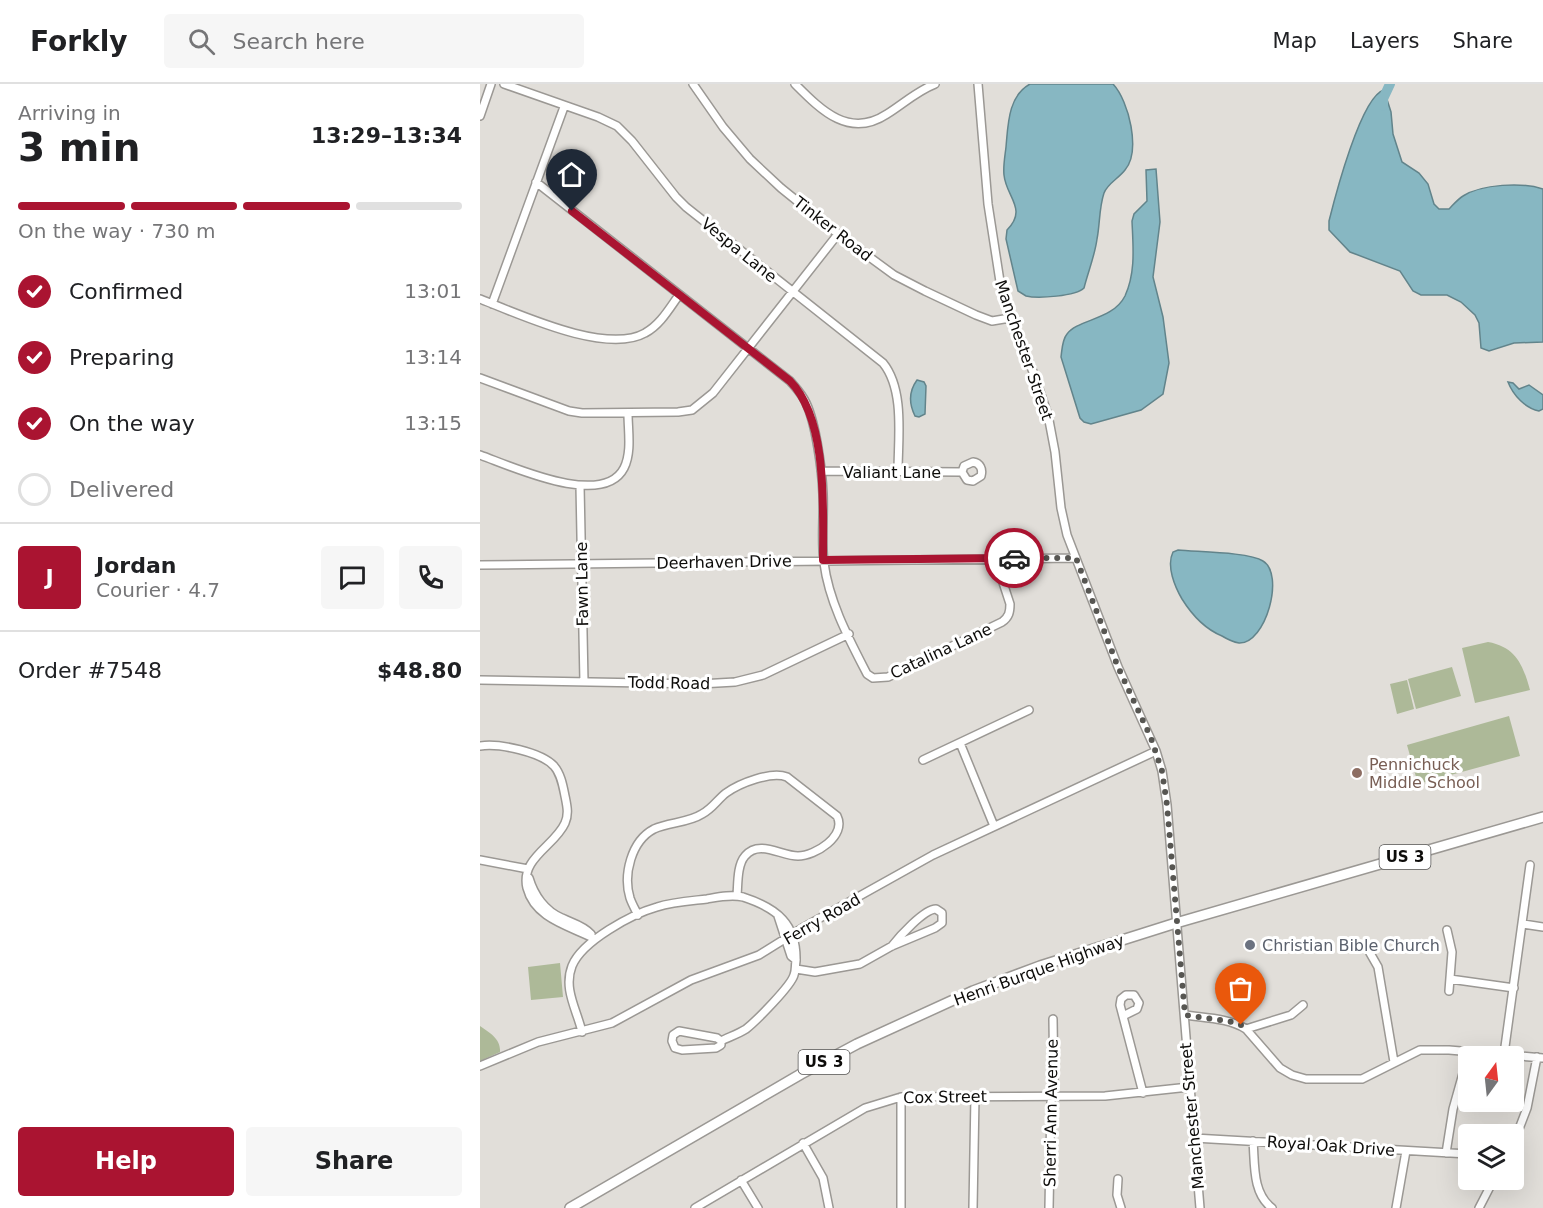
<!DOCTYPE html>
<html lang="en">
<head>
<meta charset="utf-8">
<style>
	body { margin:0; font-family:"DejaVu Sans",sans-serif; background:#f6f6f6; color:#202124; height:100vh; display:flex; flex-direction:column; font-size:22px; white-space:nowrap }
	* { box-sizing:border-box; margin:0 }
	p { font-size:20px; color:#757577 }
	.icon { flex:none; width:33px; height:33px; fill:none; stroke:currentColor; stroke-width:2; stroke-linecap:round; stroke-linejoin:round }
	.map { position:relative; flex:1; overflow:hidden }
	.details { display:flex; flex-direction:column; background:#fff; width:480px }
	.details>* { flex:none }
	.needle { width:39px; rotate:15deg }
	.fabs { position:absolute; left:978px; top:962px; display:grid; gap:12px }
	.fabs a { display:grid; place-items:center; width:66px; height:66px; border-radius:6px; background:#fff; box-shadow:0 6px 24px #0002; font-size:30px }
	.pin { position:absolute; display:grid; place-items:center; width:51px; height:51px; color:#fff; margin:-62px -26px; border-radius:50% 50% 50% 0; rotate:-45deg; box-shadow:0 0 6px #0007 }
	.pin .icon { rotate:45deg }
	.courier { position:absolute; display:grid; place-items:center; width:60px; height:60px; margin:-30px; border:4px solid #aa1431; border-radius:50%; background:#fff; color:#222; box-shadow:0 2px 8px #0007 }
	.summary em { font-style:normal; font-weight:800 }
	.summary div { display:flex; flex-direction:column-reverse }
	.summary { display:flex; align-items:center; justify-content:space-between; height:102px; padding:0 18px }
	h1 { font-size:39px; font-weight:800; line-height:45px }
	.bar { display:grid; grid-template-columns:repeat(4,1fr); gap:9px 6px; align-content:center; height:72px; padding:0 18px }
	.bar i { height:8px; border-radius:4px; background:#e0e0e0 }
	.bar .on { background:#aa1431 }
	.bar p { grid-column:span 4 }
	.line { display:flex; align-items:center; gap:15px; padding:0 18px; border-top:2px solid #e0e0e0 }
	.line div { flex:1 }
	.round { display:grid; place-items:center; flex:none; width:63px; height:63px; border-radius:6px; background:#f6f6f6 }
	ol { padding:0 18px; list-style:none }
	li { display:flex; align-items:center; gap:18px; height:66px }
	li p { margin-inline-start:auto }
	li .icon { padding:6px; border-radius:50%; background:#aa1431; color:#fff; stroke-width:4 }
	li:last-child { color:#757577 }
	li i { width:33px; height:33px; border:3px solid #e0e0e0; border-radius:50% }
	.button { display:flex; gap:12px; margin-top:auto; padding:12px 18px }
	.button a { flex:1; height:69px; border-radius:6px; background:#aa1431; color:#fff; font-size:24px; font-weight:800; line-height:69px; text-align:center }
	.button a+a { background:#f6f6f6; color:#202124 }
	header { display:flex; align-items:center; gap:36px; box-sizing:border-box; height:84px; padding:0 30px; background:#fff; border-bottom:2px solid #e0e0e0 }
	header strong { font-size:28px }
	nav { display:flex; gap:33px; margin-inline-start:auto; font-size:21px }
	.search { width:420px; height:54px; background:#f6f6f6; display:flex; align-items:center; gap:15px; box-sizing:border-box; padding:0 21px; border-radius:6px; color:#757577; font-size:22px }
	main { display:flex; flex:1; min-height:0 }
	.map>svg:first-child { display:block }
</style>
</head>
<body>
<header>
<strong>Forkly</strong>
<div class="search"><svg class="icon" aria-label="search" viewBox="0 0 24 24"><circle cx="10" cy="10" r="6"/><path d="M15 15l6 6"/></svg>Search here</div>
<nav><a>Map</a><a>Layers</a><a>Share</a></nav>
</header>
<main>
<section class="details">
<div class="summary"><div><h1>3 min</h1><p>Arriving in</p></div><em>13:29–13:34</em></div>
<div class="bar"><i class="on"></i><i class="on"></i><i class="on"></i><i></i><p>On the way · 730 m</p></div>
<ol>
<li><svg class="icon" aria-label="check" viewBox="0 0 24 24"><path d="M5 12l5 5 9-10"/></svg>Confirmed<p>13:01</p></li>
<li><svg class="icon" aria-label="check" viewBox="0 0 24 24"><path d="M5 12l5 5 9-10"/></svg>Preparing<p>13:14</p></li>
<li><svg class="icon" aria-label="check" viewBox="0 0 24 24"><path d="M5 12l5 5 9-10"/></svg>On the way<p>13:15</p></li>
<li><i></i>Delivered</li>
</ol>
<div class="line" style="height:108px"><b class="round" style="background:#aa1431;color:#fff">J</b><div><b>Jordan</b><p>Courier · 4.7</p></div><a class="round"><svg class="icon" aria-label="chat" viewBox="0 0 24 24"><path d="M4 5h16v11H9l-5 4z"/></svg></a><a class="round"><svg class="icon" aria-label="phone" viewBox="0 0 24 24"><path d="M5 4h4l2 5-3 2q2 4 5 5l2-3 5 2v4C11 20 4 13 5 4z"/></svg></a></div>
<div class="line" style="height:78px"><div>Order #7548</div><b>$48.80</b></div>
<div class="button"><a>Help</a><a>Share</a></div>
</section>
<div class="map">
<svg width="1063" height="1124" viewBox="0 0 1063 1124">
	<rect width="100%" height="100%" fill="#e1ded9"/>
	<!-- green -->
	<path fill="#adb998" d="M1008 558C1036 563 1043 581 1050 606L995 619 982 564Z
		M972 583 981 612 936 625 928 595Z
		M927 596 934 625 917 630 910 600Z
		M1029 632 1040 672 938 700 927 661Z
		M80 879 83 913 51 916 48 883Z
		M0 942C10 949 21 955 20 968L0 977Z"/>
	<!-- water -->
	<path fill="#87b7c2" stroke="#62848b" stroke-width="1.5" d="M550 0H633C649 17 661 67 645 86 639 94 627 100 624 109 619 124 620 140 617 155 615 171 608 188 604 204 596 212 558 215 546 212 546 212 538 207 538 207L526 155 527 146C548 125 526 113 524 91 523 82 525 72 526 63 528 41 528 12 550 0Z
		M904 6 911 28 913 50 922 78 939 89 948 100 954 120 959 125H969C973 121 978 115 983 112 1002 100 1042 98 1063 105V258L1034 259 1009 267 1001 264 999 239 995 231 981 218 967 211H941L933 207 920 187 870 168 849 146V137C855 113 881 12 904 6Z
		M676 85 680 138 673 193 683 233 689 279 683 310 661 326 611 340 604 338 600 334 581 273C582 266 582 256 587 250 598 235 633 236 645 212 656 188 653 162 652 137L654 130 667 117 666 86Z
		M437 296 444 298 446 302 445 330 439 333 435 332C429 320 429 307 437 296Z
		M1028 298 1033 299 1039 305 1049 301 1063 311V325L1059 327C1045 324 1033 311 1028 298Z
		M698 466C717 468 769 468 783 477 805 490 786 560 759 559 753 558 747 555 742 552 725 545 712 531 702 515 695 503 686 482 693 468Z"/>
	<g fill="none" stroke-linecap="round" stroke-linejoin="round">
		<!-- river -->
		<path stroke="#87b7c2" stroke-width="10" d="M903 22V15L910 0"/>
		<!-- minor casing -->
		<g stroke="#9b9894" stroke-width="10">
			<path id="minor" d="M24 0 118 33 137 42 152 57 196 113 206 123 403 279C425 306 418 355 418 388
				M213 0 243 43 270 75 301 104 358 150 414 191 445 207 496 231 512 237 530 234
				M315 0C341 26 369 55 407 30 423 20 437 7 455 0
				M498 0 508 120 521 204 533 242 554 290 568 331 575 368 581 424 587 451 638 583 676 667 682 687 687 721 720 1124
				M0 32 11 0
				M56 98 310 297C316 304 322 310 326 319 336 340 342 386 343 410 344 432 341 456 344 479 349 518 369 555 387 590L393 594 408 593 522 538C529 533 530 528 530 520L515 474
				M0 215C39 230 126 271 165 249 180 241 189 225 199 211
				M12 220 84 23
				M0 294 89 327 102 329 198 328 212 326 233 309 358 150
				M0 371C31 382 123 425 144 384 152 368 148 347 148 329
				M341 387 482 388 484 382 493 378C500 379 503 385 501 392L493 397 487 396 482 388
				M100 402 104 598
				M0 481 596 474
				M0 596 220 600 255 598 283 591 369 550
				M480 659 514 742
				M0 662C19 659 61 668 74 682 81 690 83 702 85 712 87 722 89 730 85 739 75 762 40 774 47 804 55 835 90 842 115 855
				M443 676 549 626
				M0 776 48 785
				M49 794C54 811 65 827 82 834 92 839 103 841 111 850
				M158 831C155 825 152 820 150 814 143 791 151 757 174 745 189 738 208 739 222 730 232 725 238 715 246 709 260 699 291 687 307 693L357 732C367 752 335 772 318 772 301 772 279 755 265 772 257 781 258 800 257 812
				M298 832 311 872 316 876
				M1043 840 1063 843
				M967 846 972 868 969 907
				M890 869 898 883 914 978
				M316 885 335 888 380 880 412 862 455 844 462 839V829L456 825C444 825 419 853 412 862
				M970 895 1034 904
				M705 931C725 934 749 934 766 945L800 984 812 991 826 995H882L940 966H969L1063 974
				M643 932 657 925 659 919 654 911H646L641 915 640 921 663 1009
				M766 945 811 931 823 921
				M102 948C97 926 83 905 92 882 102 857 152 830 177 823 193 818 210 817 227 815 238 813 251 810 263 813 297 824 317 840 316 877 315 882 316 886 314 891 311 902 276 937 266 945 258 950 249 953 241 957L237 954 199 947 193 951 192 957 195 964 202 966 236 964 241 961V957
				M1024 970 1050 781
				M0 982 58 958 132 939 211 896 279 871 324 843 453 771 676 667
				M421 1013V1124
				M714 1054 988 1070
				M773 1057C775 1080 772 1109 792 1124
				M1034 1058 1047 1024 1057 973
				M323 1059 343 1094 349 1124
				M966 1069 973 1025 989 968
				M638 1095 637 1111 641 1124
				M261 1096 278 1124
				M215 1124 385 1024 421 1013 625 1012 709 1003
				M493 1124 495 1012
				M569 1124 571 1018 574 1005 573 935
				M916 1124 926 1067
				M999 1124 1014 1095"/>
		</g>
		<!-- major casing -->
		<g stroke="#9b9894" stroke-width="12">
			<path id="major" d="M90 1124 321 990 377 960 493 907 560 882 696 839 1063 733"/>
		</g>
		<!-- minor -->
		<use href="#minor" stroke="#fff" stroke-width="7"/>
		<!-- major -->
		<use href="#major" stroke="#fff" stroke-width="9"/>
	</g>
	<g fill="none" stroke-linecap="round" stroke-linejoin="round">
		<!-- done -->
		<path stroke="#575652" stroke-width="6" stroke-dasharray="0 10.8" d="M534 474H596L638 583 671 654 682 687 687 721 705 931 748 937 761 941"/>
		<!-- route -->
		<path stroke="#aa1431" stroke-width="8" d="M92 127 310 297C348 336 343 424 343 476L534 474"/>
	</g>
	<!-- markers -->
	<circle fill="#8d6e63" stroke="#fff" stroke-width="2" cx="877" cy="689" r="6"/>
	<circle fill="#6b7280" stroke="#fff" stroke-width="2" cx="770" cy="861" r="6"/>
	<g text-anchor="middle" dominant-baseline="central" stroke-width="6" stroke-linejoin="round" paint-order="stroke">
		<!-- shield labels -->
		<g fill="#fff" stroke="#565554" stroke-width="1.5">
			<rect x="899.5" y="761" width="51" height="24" rx="4.5"/>
			<rect x="318.5" y="966" width="51" height="24" rx="4.5"/>
		</g>
		<g font-size="15" font-weight="bold" fill="#0d0c0a">
			<text x="925" y="773">US 3</text>
			<text x="344" y="978">US 3</text>
		</g>
		<!-- street labels -->
		<g font-size="16" fill="#0d0c0a" stroke="#fff">
			<text transform="translate(353 145) rotate(38)">Tinker Road</text>
			<text transform="translate(259 166) rotate(39)">Vespa Lane</text>
			<text transform="translate(544 266) rotate(71)">Manchester Street</text>
			<text x="412" y="388">Valiant Lane</text>
			<text transform="translate(244 478) rotate(-1)">Deerhaven Drive</text>
			<text transform="translate(102 500) rotate(-91)">Fawn Lane</text>
			<text transform="translate(461 567) rotate(-25)">Catalina Lane</text>
			<text transform="translate(189 599) rotate(1)">Todd Road</text>
			<text transform="translate(342 835) rotate(-30)">Ferry Road</text>
			<text transform="translate(559 886) rotate(-20)">Henri Burque Highway</text>
			<text transform="translate(465 1013) rotate(-1)">Cox Street</text>
			<text transform="translate(571 1029) rotate(-89)">Sherri Ann Avenue</text>
			<text transform="translate(712 1032) rotate(-95)">Manchester Street</text>
			<text transform="translate(851 1062) rotate(4)">Royal Oak Drive</text>
		</g>
		<!-- education labels -->
		<g font-size="16" fill="#785e54" stroke="#fff" text-anchor="start">
			<text x="889" y="680">Pennichuck<tspan x="889" dy="18">Middle School</tspan></text>
		</g>
		<!-- worship labels -->
		<g font-size="16" fill="#5b616d" stroke="#fff" text-anchor="start">
			<text x="782" y="861">Christian Bible Church</text>
		</g>
	</g>
</svg>
<div class="fabs">
<a><svg class="needle" viewBox="-14 -14 28 28"><path d="M0-13l5 13h-10z" fill="#e53935"/><path d="M0 13l5-13h-10z" fill="#757577"/></svg></a>
<a><svg class="icon" aria-label="layers" viewBox="0 0 24 24"><path d="M12 4l9 5-9 5-9-5zM3 14l9 5 9-5"/></svg></a>
</div>
<div class="pin" style="left:761px;top:941px;background:#ea580c"><svg class="icon" aria-label="bag" viewBox="0 0 24 24"><path d="M5 8h14l-1 12H6zM9 8a3 3 0 0 1 6 0"/></svg></div>
<div class="pin" style="left:92px;top:127px;background:#1f2937"><svg class="icon" aria-label="home" viewBox="0 0 24 24"><path d="M3 11l9-7 9 7M6 9v11h12V9"/></svg></div>
<div class="courier" style="left:534px;top:474px"><svg class="icon" aria-label="car" viewBox="0 0 24 24"><path d="M5 17H2v-5l4-1 3-4h7l3 4 3 1v5h-3M9 17h6M6 11h13"/><circle cx="7" cy="17" r="2"/><circle cx="17" cy="17" r="2"/></svg></div>
</div>
</main>
</body>
</html>
